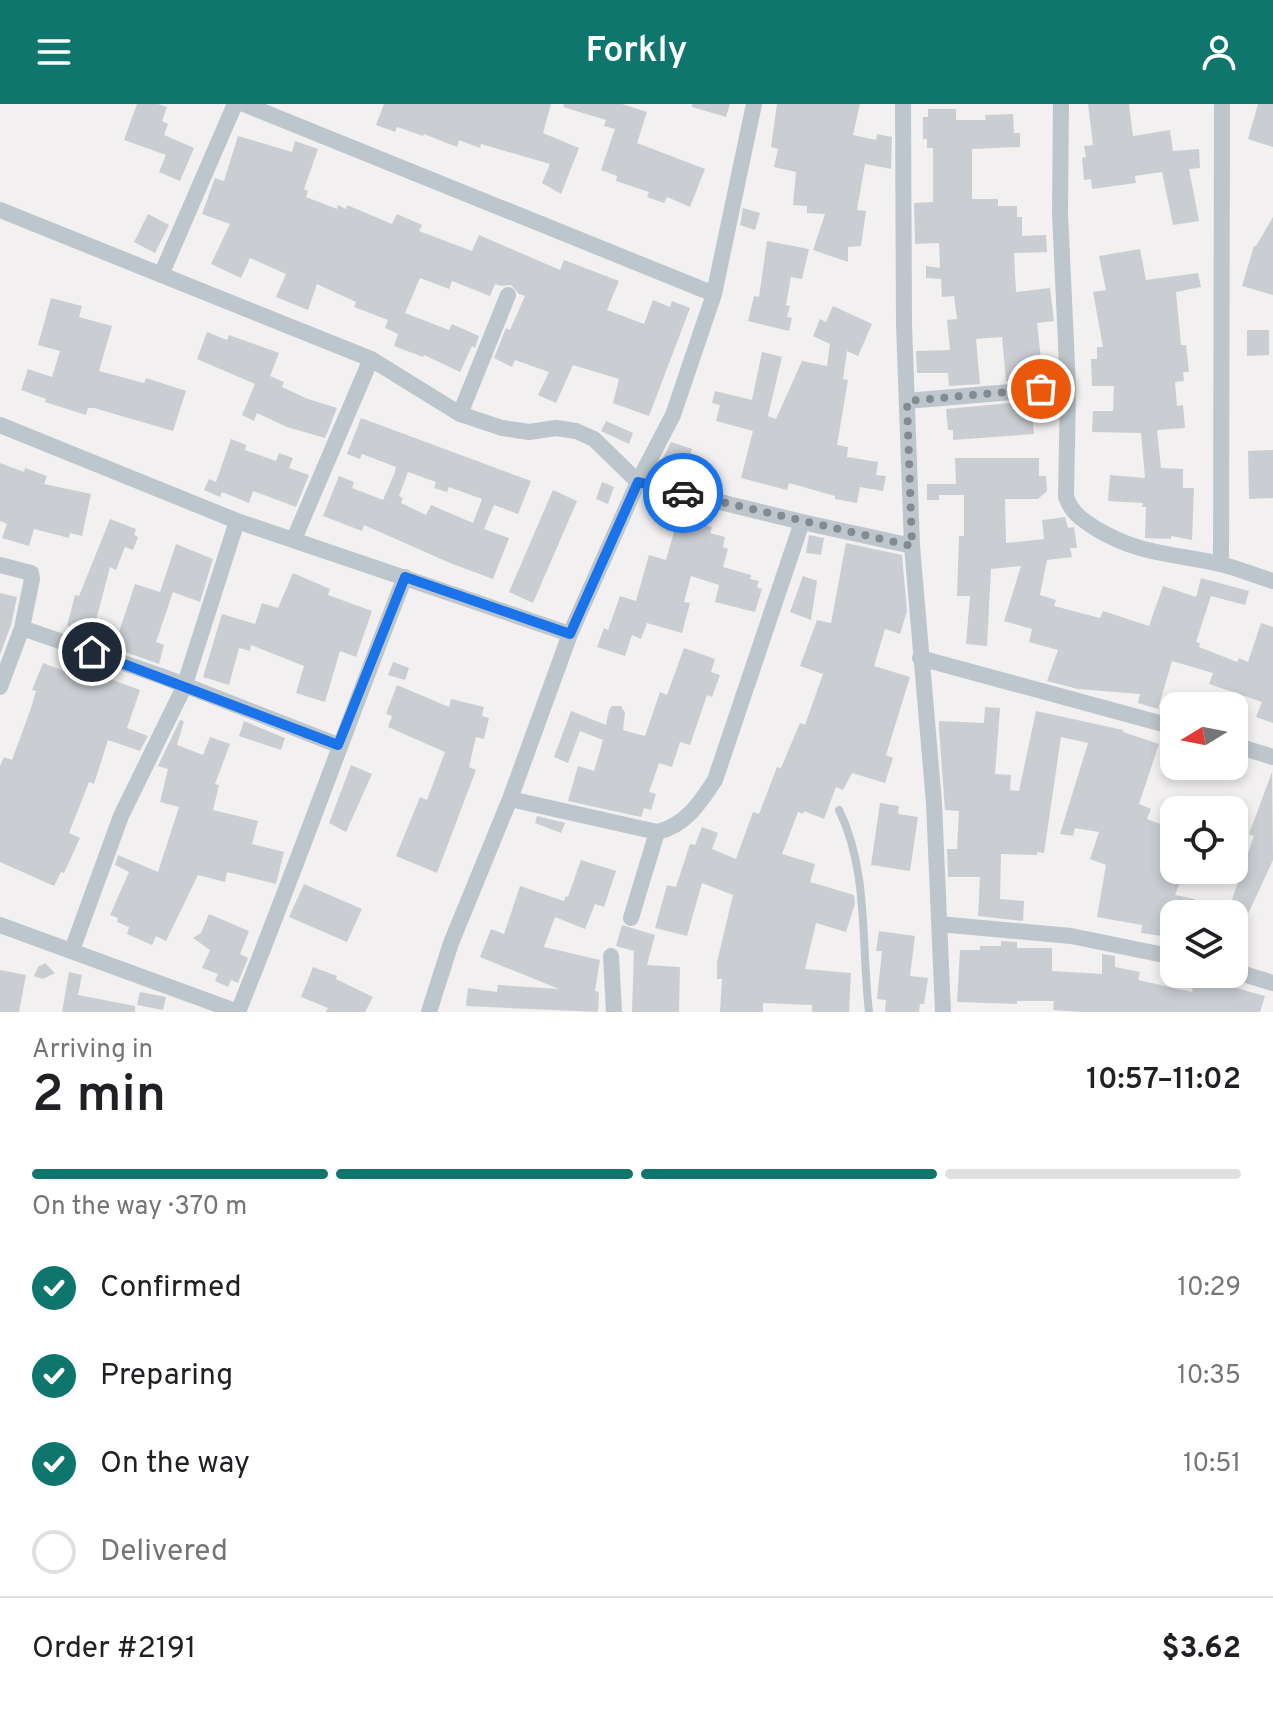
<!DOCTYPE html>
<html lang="en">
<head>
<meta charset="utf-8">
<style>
	body { margin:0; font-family:Overpass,sans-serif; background:#f2f2f2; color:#202124; height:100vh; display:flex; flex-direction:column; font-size:30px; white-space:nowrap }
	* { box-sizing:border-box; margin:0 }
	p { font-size:26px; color:#757577 }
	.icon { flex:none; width:44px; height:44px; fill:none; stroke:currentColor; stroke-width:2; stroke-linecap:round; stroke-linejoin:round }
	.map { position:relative; height:908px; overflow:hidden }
	.details { display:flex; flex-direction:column; background:#fff; flex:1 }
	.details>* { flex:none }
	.needle { width:52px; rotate:260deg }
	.controls { position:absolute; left:1160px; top:588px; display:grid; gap:16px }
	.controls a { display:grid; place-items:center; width:88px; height:88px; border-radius:16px; background:#fff; box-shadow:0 4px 12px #0003; font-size:40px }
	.pin { position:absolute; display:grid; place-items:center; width:68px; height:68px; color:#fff; margin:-34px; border:4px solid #fff; border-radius:50%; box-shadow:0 2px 8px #0007 }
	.courier { position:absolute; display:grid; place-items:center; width:80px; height:80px; margin:-40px; border:6px solid #1a73e8; border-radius:50%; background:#fff; color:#222; box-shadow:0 2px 10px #0007 }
	.overview em { font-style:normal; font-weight:600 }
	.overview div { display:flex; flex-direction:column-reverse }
	.overview { display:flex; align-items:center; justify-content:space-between; height:136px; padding:0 32px }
	h1 { font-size:52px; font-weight:600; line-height:60px }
	.bar { display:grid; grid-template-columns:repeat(4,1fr); gap:12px 8px; align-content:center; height:96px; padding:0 32px }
	.bar i { height:10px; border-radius:6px; background:#e0e0e0 }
	.bar .current { background:#0f766e }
	.bar p { grid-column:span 4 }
	.line { display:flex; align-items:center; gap:20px; padding:0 32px; border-top:2px solid #e0e0e0 }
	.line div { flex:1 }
	ol { padding:0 32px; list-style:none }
	li { display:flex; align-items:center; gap:24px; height:88px }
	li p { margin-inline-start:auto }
	li .icon { padding:8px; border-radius:50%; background:#0f766e; color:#fff; stroke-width:4 }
	li:last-child { color:#757577 }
	li i { width:44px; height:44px; border:4px solid #e0e0e0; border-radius:50% }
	header { display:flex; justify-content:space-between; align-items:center; height:104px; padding:0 32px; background:#0f766e; color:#fff; font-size:36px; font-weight:600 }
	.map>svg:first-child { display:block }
</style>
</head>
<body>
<header><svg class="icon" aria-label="menu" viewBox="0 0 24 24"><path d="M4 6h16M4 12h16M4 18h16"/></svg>Forkly<svg class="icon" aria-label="person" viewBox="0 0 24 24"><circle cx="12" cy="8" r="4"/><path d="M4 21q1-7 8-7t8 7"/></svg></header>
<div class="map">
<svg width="1273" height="908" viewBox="0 0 1273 908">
	<rect width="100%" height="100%" fill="#f2f0f0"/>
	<!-- building -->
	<path fill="#caced2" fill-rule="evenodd" d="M137 0H158L167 3 162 17 168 20 164 31 194 44 180 77 159 68 166 51 124 36Z
		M384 0H551L543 29 579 44 561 90 542 79 550 60 481 40 480 44 459 36 457 43 424 30 423 32 397 23 395 28 376 21Z
		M564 0H622L647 8 637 39 705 65 690 103 667 93 664 99 647 93 649 88 616 77 617 72 601 66 615 25 604 22 606 16 563 3Z
		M692 0H730L726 13 692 3Z
		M777 0H860L853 31 876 36 877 30 892 33 891 65 865 60 857 106 866 107 861 142 848 143V158L813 146 825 110 807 109V102L793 101 796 68 774 63 778 45 771 43Z
		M1088 0H1129L1133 32 1170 26 1173 47 1199 45 1200 64 1189 65 1199 117 1173 121 1162 68 1135 72 1136 79 1092 85 1091 75 1084 76 1082 54 1086 53 1084 42 1093 41Z
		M1258 0H1273V43L1248 35Z
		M928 5H956V16H986L985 11 1013 10 1014 29H1020V43L972 45V95H998V102H1017V113H1022V132L1046 131 1047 148 1014 149 1016 188 1050 184 1054 217 1037 219 1042 264 1052 262 1054 273 1006 277 1002 233 976 235 980 280 949 282 948 269H917L916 247 950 246 947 216 957 215 954 192 942 193 941 175 926 174V162L940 164 939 139 915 140 914 99 933 98V44H927V35H923V13H928Z
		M238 32 292 48 295 37 318 45 304 85 308 87 306 93 337 105 338 101 346 105 347 101 392 120 397 110 422 121 419 127 472 147 479 131 560 166 564 156 619 177 607 206 644 220 653 196 670 203 672 197 690 204 649 312 613 299 619 275 573 261 556 299 538 291 549 268 515 256 512 263 494 254 506 224 510 226 525 192 519 190 511 181 501 182 495 180 490 192 452 177 449 185 420 174 405 209 449 226 452 220 479 232 475 244 472 242 460 268 424 251 423 253 394 242 398 230 385 224 388 216 354 203 356 198 317 180 308 206 276 193 286 170 250 154 241 174 211 160 230 120 202 110 215 74 224 77Z
		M743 104 760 109 755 126 740 121Z
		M148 110 169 121 155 149 134 138Z
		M1273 113V191L1242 182 1254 142H1256Z
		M767 137 809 145 802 175 791 173 786 201 790 202 787 213 792 214 789 227 748 217 754 192 759 193Z
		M1140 145 1146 176 1198 169 1201 183 1176 188 1181 241H1186L1189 268H1183L1184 277 1175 278 1177 302 1183 301 1185 324 1157 326 1161 364 1183 365V384H1194L1192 436 1171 432V435L1145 434 1146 403H1142L1143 399 1108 397 1110 371 1145 374 1141 329 1092 328 1093 307H1113L1114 282H1092L1091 255H1097V243H1103L1093 188 1106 186 1099 152Z
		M51 194 82 202 79 213 112 222 99 267 144 279 146 274 186 287 173 327 94 304H88L86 311 45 298 46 295 21 286 28 265 52 273 60 247 38 241Z
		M833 202 872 220 858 252 847 247 843 275 848 276 837 341 848 343 847 353 878 358 876 371 886 372 883 387 860 383 857 399 835 395V392L789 379 787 386 741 374 753 327 716 317 720 301 712 299 715 287 752 296 762 248 782 253 768 312 776 315 802 257 827 262 830 240 813 232 820 215 826 218Z
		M1247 226H1269V251L1247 252Z
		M207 228 227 236 229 231 279 249 270 272 284 278 282 283 308 295 337 304 325 334 287 323 257 309 254 317 242 311 255 280 197 255Z
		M1031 297 1034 330 953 336V326H948L946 305Z
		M361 314 531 377 518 410 494 401 484 425 509 434 493 475 450 459 364 421 362 427 323 412 339 372 354 378 352 384 383 396 395 368 396 363 362 350 360 355 347 350ZM408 368 436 378 434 384 447 388 449 383 482 395 473 419 431 401 426 411 401 399 403 394 399 392Z
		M606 317 633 329 629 340 601 327Z
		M231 335 246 341 245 346 276 357 279 349 293 354 289 364 309 371 296 403 253 387 249 399 222 388 220 393 204 386 209 375 216 378Z
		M671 338 692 345 681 377 654 371Z
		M1273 346V394L1249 395 1248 347Z
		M955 354H1039V372H1046L1047 387 1038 395H1005L1006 439 1044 435 1042 416 1065 413 1068 424 1074 423 1077 444H1070L1072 453 1047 456 1040 491 1056 496 1054 502 1100 514 1103 507 1149 522 1163 482 1196 493 1201 474 1249 487 1245 501 1211 492 1196 538 1200 539 1199 543 1237 558 1239 554 1248 558 1261 519 1273 523V619L1256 613 1262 598 1209 580 1213 569 1172 557 1158 605 1138 599 1140 590 1078 585 1047 577 1058 546 1029 538 1032 525 1004 517 1021 462 991 465 987 542 966 540 970 492H957L959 432H964V391H939V396H927V380H956Z
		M0 359 24 368 25 364 47 372 44 380 91 390 82 432 70 429 69 434 34 425 29 442 2 434 7 420 0 417Z
		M602 378 614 383 608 400 596 395Z
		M553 386 577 397 533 499 509 488Z
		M678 414 712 423 710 429 725 433 723 443 728 445 723 463 751 471 750 475 759 477 757 483 762 485 755 508 715 498 719 481 691 472 684 498 690 499 682 529 647 519 641 535 632 531 625 552 597 543 604 524 608 526 620 492 636 497 649 451 666 456Z
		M110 415 136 425 134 431 138 433 133 446 125 443 116 466 110 463 93 528 67 522 75 491 79 492Z
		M809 431 824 434 821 451 806 449Z
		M846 439 902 451 907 507 900 530 885 525 874 562 910 573 886 651 893 654 885 679 852 669 843 686 836 683 824 715 804 707 803 710 798 708 782 750 815 760 810 778 854 791 855 800 846 828 816 819 805 865 851 869 849 908H812V901L763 899V908H720L722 875H717V858L733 791 702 779 687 832 655 824 667 781 676 783 690 740 695 741 702 723 718 729 712 745 736 755 753 708 759 710 777 663 781 664 800 619 805 621 823 570 800 562 817 516 831 519Z
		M176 440 213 455 200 498 173 488 156 538 164 541 159 560 111 543 116 527 119 528 135 480 160 488Z
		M293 469 330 485 328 491 372 507 356 553 340 547 325 598 296 589 304 562 251 541 250 547 239 544 229 581 203 573 222 510 255 520 262 499 278 504Z
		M803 472 817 477 811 516 790 508Z
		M0 489 17 493 11 521 0 551Z
		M684 544 715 555 711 568 720 571 712 593 707 591 690 641 680 638 672 663 659 659 649 688 656 690 651 706 644 704 641 713 568 697 578 662 594 667 603 636 580 627 568 659 554 653 571 607 606 621 609 606 612 602H621L625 609 623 626 645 632 660 588 667 591Z
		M393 558 409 564 405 576 388 571Z
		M43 559 99 580 102 572 140 586 127 624 148 632 140 647 108 636 94 680 89 678 69 729 80 734 64 769 61 768 54 782 0 758V662L4 653 12 656 31 604 36 587 32 586Z
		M397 581 449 603 451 595 484 603 482 612 489 614 484 635 476 633 469 663 476 666 437 769 396 752 420 693 427 696 445 648 388 623 392 612 386 610Z
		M985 603 1000 604 995 670 1011 671 1010 686 1019 687 1036 607 1123 626V628L1159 640 1139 700 1151 705 1147 715 1174 725V766H1185L1175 791 1195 795 1192 810H1174V842L1160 839 1162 832 1141 829 1142 821 1097 813 1106 761 1090 755 1099 728 1075 724 1073 732 1060 730 1088 639 1061 633 1044 749 1037 748V751L1001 750 1000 795 1024 797 1023 817 978 812 980 773H948L947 745H957L959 707 945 706 939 625V617L984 619Z
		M180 616 184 617 177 641 203 651 210 633 230 640 215 680 219 681 213 706 258 717 252 740 284 748 276 780 227 768 225 778 198 771 166 837 156 832 152 841 127 830 129 823 117 818 118 814 110 811 129 768 115 761 118 751 158 768 179 703 160 698 168 665 158 662Z
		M244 617 285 634 281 646 239 632Z
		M351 661 372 670 346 728 329 719Z
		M1272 668 1273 756 1248 810H1227L1254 732 1249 730Z
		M880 699 899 702 898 710 918 713 910 767 871 761Z
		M537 712 565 719 561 729 535 719Z
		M581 756 616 767 604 803 595 800 585 825 555 813 544 843 600 856 595 887 599 888 598 908 466 902 468 884 497 888 498 881 559 885 480 853 491 825 504 830 520 782 564 797 566 792 568 793Z
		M304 780 362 805 347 838 289 813Z
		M209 810 249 827 240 850 248 854 238 879 231 876 228 883 215 877 218 870 202 864 210 846 193 834 201 829Z
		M622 821 655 831 647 861 680 863 679 908H632L634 847 616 842Z
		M879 827 915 832 910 872 928 874 924 900H920L919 908H885L886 896 877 895 882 847H876Z
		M1001 837 1017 838V844H1052V867L1102 870V850L1115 852V863L1140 868 1138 876 1192 888 1196 870H1200L1227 876 1226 881 1265 892 1260 908H1081L1053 906 1054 897H1017V900L957 898 960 846H980V842H1001Z
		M45 859 55 869 43 875 34 872 38 863Z
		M313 863 337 872 336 875 373 893 365 908H326L328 904 301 893Z
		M0 866 26 871 19 908H0Z
		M69 868 82 871 78 891 135 902V908H62Z
		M140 888 166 893 163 906 137 901Z"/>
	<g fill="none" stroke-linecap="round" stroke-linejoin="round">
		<!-- service -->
		<path stroke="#bdc6cc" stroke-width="8" d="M839 706C869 767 861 841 869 908"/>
		<!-- minor -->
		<path stroke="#bdc6cc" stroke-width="16" d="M244 0 714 190
			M903 0 904 220 912 442 934 699 943 908
			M1061 0 1060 109 1068 283 1066 393C1072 409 1081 415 1095 424 1139 451 1172 449 1220 460 1238 464 1255 472 1273 477
			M0 106 371 255 460 310 502 324 529 328 556 324 576 327 594 335 638 378 802 418 912 442
			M161 171 235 0
			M907 297 1068 283
			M460 310 508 191
			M0 321 237 417 570 530
			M294 435 371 255
			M1221 460 1222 0
			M0 461 31 469 32 475 22 524 0 583
			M22 524 161 572 338 641
			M920 554 1174 623
			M1234 641 1273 653
			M510 695 657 728C685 722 700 699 715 676L802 418
			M631 814 657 728
			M939 820 1071 832 1174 853
			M0 821 238 908
			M72 846 121 712 184 583 237 417
			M611 852 614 908
			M1234 867 1273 879
			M238 908C296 764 348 618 405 473
			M429 908 451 839 510 695 570 530 638 378 673 311 714 190 754 0"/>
	</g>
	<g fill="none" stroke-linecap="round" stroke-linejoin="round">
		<!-- done -->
		<path stroke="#848b90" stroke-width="8" stroke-dasharray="0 14.4" d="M683 389 912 442 907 297 1041 285"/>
		<!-- route -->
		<path stroke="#1a73e8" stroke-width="10" d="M92 548 338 641 405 473 570 530 638 378 683 389"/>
	</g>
</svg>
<div class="controls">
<a><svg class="needle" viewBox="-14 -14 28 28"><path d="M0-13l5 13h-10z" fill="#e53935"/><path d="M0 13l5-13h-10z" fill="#757577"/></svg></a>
<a><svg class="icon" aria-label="locate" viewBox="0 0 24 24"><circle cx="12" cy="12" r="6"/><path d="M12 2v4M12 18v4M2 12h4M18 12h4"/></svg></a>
<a><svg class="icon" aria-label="layers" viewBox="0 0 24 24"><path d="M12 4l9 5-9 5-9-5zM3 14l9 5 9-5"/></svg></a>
</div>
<div class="pin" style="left:1041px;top:285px;background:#ea580c"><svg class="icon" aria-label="bag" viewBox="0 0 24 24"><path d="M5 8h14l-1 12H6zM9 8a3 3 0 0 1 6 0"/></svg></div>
<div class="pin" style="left:92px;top:548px;background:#1f2937"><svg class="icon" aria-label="home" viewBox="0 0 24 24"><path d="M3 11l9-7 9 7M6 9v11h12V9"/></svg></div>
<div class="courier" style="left:683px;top:389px"><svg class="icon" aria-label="car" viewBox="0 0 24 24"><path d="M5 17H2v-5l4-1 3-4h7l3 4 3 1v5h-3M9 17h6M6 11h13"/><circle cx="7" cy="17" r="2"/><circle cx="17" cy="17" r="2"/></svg></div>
</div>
<section class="details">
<div class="overview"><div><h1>2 min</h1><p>Arriving in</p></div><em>10:57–11:02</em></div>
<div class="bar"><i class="current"></i><i class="current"></i><i class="current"></i><i></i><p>On the way · 370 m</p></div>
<ol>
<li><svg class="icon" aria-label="check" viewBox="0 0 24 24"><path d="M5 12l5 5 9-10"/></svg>Confirmed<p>10:29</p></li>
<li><svg class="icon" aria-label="check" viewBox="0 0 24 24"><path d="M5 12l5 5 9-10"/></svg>Preparing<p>10:35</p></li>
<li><svg class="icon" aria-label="check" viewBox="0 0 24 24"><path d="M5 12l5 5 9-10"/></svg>On the way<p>10:51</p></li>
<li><i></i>Delivered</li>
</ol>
<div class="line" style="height:104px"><div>Order #2191</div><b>$3.62</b></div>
</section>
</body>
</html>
